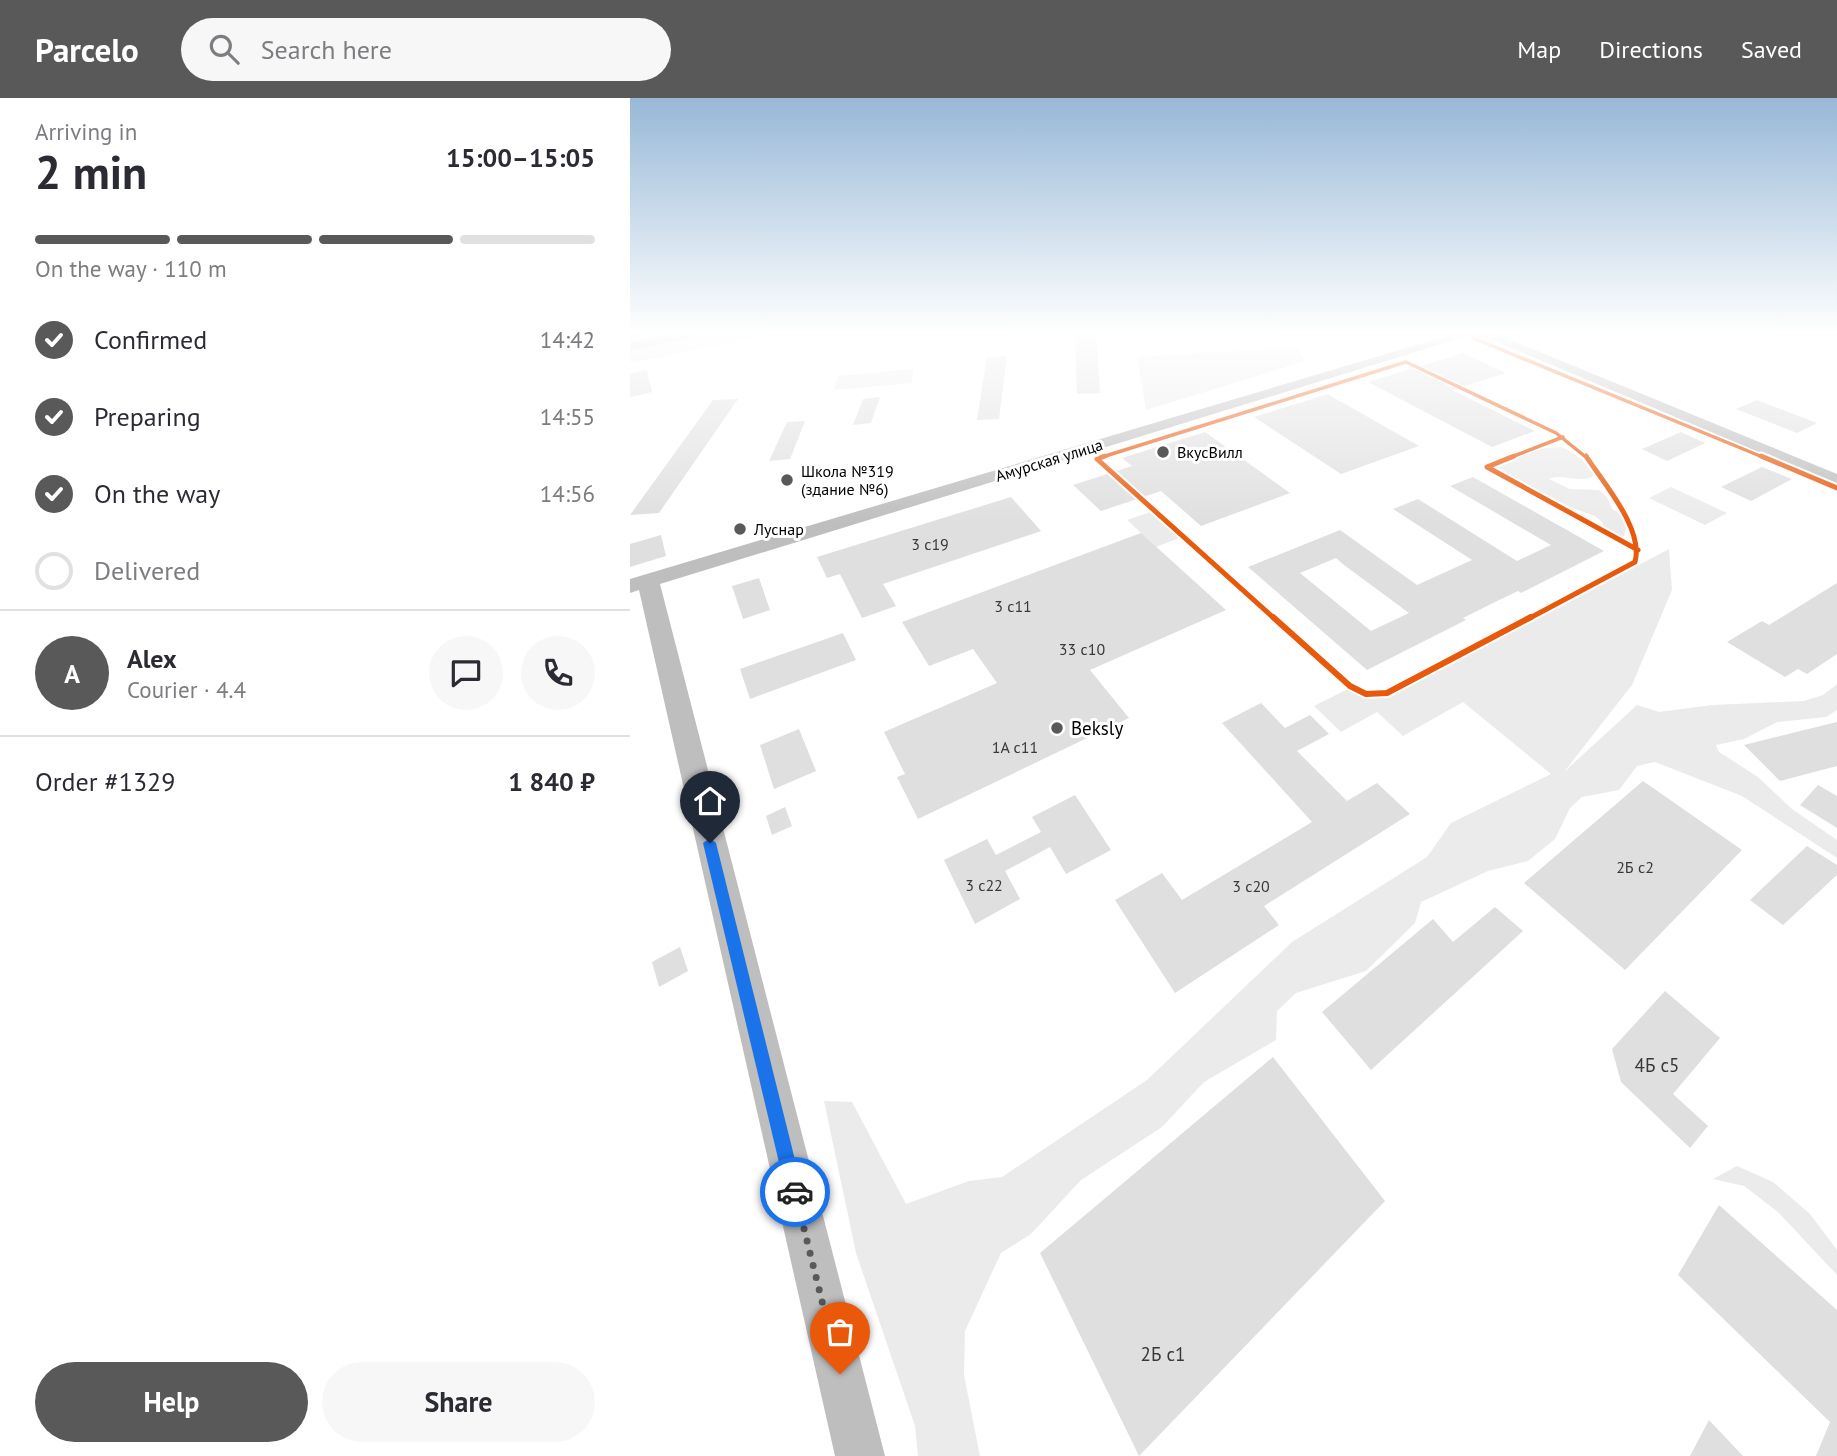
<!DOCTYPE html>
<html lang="en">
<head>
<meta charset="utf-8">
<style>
	body { margin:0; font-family:"PT Sans",sans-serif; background:#f7f7f7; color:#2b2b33; height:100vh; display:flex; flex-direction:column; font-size:26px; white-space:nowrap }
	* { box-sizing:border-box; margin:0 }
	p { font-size:23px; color:#7c7c81 }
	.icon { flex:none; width:38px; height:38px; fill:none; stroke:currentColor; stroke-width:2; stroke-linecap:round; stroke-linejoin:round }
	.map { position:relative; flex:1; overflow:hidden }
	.drawer { display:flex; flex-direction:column; background:#fff; width:630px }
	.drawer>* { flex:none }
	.pin { position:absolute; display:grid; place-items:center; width:60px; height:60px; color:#fff; margin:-72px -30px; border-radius:50% 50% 50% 0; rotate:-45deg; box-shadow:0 0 7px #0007 }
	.pin .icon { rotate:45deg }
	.courier { position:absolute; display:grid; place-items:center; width:70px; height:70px; margin:-35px; border:5px solid #1a73e8; border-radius:50%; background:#fff; color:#222; box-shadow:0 2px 9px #0007 }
	.summary em { font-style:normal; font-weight:600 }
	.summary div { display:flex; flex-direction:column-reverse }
	.summary { display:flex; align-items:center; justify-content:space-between; height:119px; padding:0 35px }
	h1 { font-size:46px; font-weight:600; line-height:52px }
	.bar { display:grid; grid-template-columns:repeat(4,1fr); gap:10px 7px; align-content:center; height:84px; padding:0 35px }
	.bar i { height:9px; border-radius:5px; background:#e1e1e2 }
	.bar .on { background:#595959 }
	.bar p { grid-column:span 4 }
	.line { display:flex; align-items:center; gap:18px; padding:0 35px; border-top:2px solid #e1e1e2 }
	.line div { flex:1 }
	.round { display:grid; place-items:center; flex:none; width:74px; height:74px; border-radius:37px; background:#f7f7f7 }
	ol { padding:0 35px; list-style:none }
	li { display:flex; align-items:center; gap:21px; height:77px }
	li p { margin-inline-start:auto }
	li .icon { padding:7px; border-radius:50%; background:#595959; color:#fff; stroke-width:4 }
	li:last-child { color:#7c7c81 }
	li i { width:38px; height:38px; border:4px solid #e1e1e2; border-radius:50% }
	.action { display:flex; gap:14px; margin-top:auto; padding:14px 35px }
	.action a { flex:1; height:80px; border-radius:42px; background:#595959; color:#fff; font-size:28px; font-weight:600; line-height:80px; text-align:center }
	.action a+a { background:#f7f7f7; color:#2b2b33 }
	header { display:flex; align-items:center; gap:42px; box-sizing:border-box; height:98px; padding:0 35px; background:#595959; color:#fff }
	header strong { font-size:33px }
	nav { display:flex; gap:38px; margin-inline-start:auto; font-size:24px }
	.search { width:490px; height:63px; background:#f7f7f7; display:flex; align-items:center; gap:18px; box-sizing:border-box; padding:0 24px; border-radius:38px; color:#7c7c81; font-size:26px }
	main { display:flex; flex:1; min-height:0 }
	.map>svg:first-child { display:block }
</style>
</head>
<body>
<header>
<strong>Parcelo</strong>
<div class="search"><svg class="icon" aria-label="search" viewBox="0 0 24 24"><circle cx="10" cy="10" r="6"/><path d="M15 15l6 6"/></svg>Search here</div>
<nav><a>Map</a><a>Directions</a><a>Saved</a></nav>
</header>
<main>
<section class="drawer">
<div class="summary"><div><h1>2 min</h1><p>Arriving in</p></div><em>15:00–15:05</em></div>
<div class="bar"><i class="on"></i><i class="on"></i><i class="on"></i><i></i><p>On the way · 110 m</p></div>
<ol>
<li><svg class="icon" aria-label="check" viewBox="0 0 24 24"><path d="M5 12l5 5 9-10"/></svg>Confirmed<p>14:42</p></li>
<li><svg class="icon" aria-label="check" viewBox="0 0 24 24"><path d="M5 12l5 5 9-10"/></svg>Preparing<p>14:55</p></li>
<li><svg class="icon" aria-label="check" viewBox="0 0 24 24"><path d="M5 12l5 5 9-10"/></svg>On the way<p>14:56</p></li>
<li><i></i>Delivered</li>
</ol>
<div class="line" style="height:126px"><b class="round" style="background:#595959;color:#fff">A</b><div><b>Alex</b><p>Courier · 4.4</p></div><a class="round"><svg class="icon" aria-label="chat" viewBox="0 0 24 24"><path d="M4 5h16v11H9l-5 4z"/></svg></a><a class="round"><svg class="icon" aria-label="phone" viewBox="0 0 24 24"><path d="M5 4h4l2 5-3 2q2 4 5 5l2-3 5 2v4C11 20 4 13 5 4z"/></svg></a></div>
<div class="line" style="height:91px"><div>Order #1329</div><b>1 840 ₽</b></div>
<div class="action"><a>Help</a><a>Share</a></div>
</section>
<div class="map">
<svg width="1207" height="1358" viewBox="0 0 1207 1358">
	<rect width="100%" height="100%" fill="#fff"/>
	<!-- green -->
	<path fill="#ebebeb" d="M78 236H144L0 265V251Z
		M668 249 675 263 516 312 507 259Z
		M283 271 282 285 204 292 208 278Z
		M930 349C942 351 960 368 964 378 948 386 930 375 919 381L940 391 969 392 977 399 982 411 992 417 997 426 994 438 990 440 975 431 972 424 965 418 926 404 862 369 905 351Z
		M1041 389 1097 415 1075 427 1019 400Z
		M520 414 549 440 526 449 497 422Z
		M1039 451 1042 492 1002 587 934 674 1007 607 1029 614 1082 607 1174 603 1193 597 1207 586V612L1196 619 1147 624 1114 641 1086 647 1089 654 1128 679 1162 711 1207 742V760L1112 698 1025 664 1007 668 989 692 952 699 940 710 925 741 898 763 858 773 791 804 785 825 736 873 666 895 647 913 646 942 574 984 532 1029 451 1082 401 1136 371 1155 335 1233 334 1277 350 1358H288L285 1328 226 1155 194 1003 222 1004 276 1106 339 1083 372 1079 517 982 662 844 797 759 821 725 921 676 833 604 773 638 747 614 711 634 684 608 720 590 741 599 761 598Z
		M1107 1068 1143 1084 1180 1116 1207 1152V1177L1148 1114 1114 1088 1083 1081Z"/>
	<!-- building -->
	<path fill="#dfdfdf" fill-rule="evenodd" d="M445 236H466L470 295 447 296Z
		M833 255 876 275 822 292 905 333 862 349 738 284Z
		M377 258 369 321 347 322 357 259Z
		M17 272 22 294 0 299V276Z
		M698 296 701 298 789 348 711 376 624 319Z
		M250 299 241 325 223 327 233 301Z
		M108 301 29 415 0 417 83 302Z
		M1127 302 1187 325 1167 335 1106 311Z
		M175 323 160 361 139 363 157 324Z
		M575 334 660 395 571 428 531 393 471 413 443 387 502 368 492 360Z
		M1051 334 1075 345 1037 363 1012 351Z
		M1132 369 1162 381 1121 403 1091 389Z
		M843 379 974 453 891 495 888 493 861 506 833 520 836 522 737 572 618 469 710 432 787 487 842 462 763 411 788 401 887 463 921 447 820 388ZM706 460 714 467 779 515 741 533 670 475Z
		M381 399 411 433 253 486 266 508 232 520 210 476 197 480 187 459Z
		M511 435 596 512 460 572 499 620 288 721 267 679 275 676 254 634 367 585 343 551 299 568 272 524Z
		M31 437 36 458 0 469V446Z
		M129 480 140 512 113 521 102 488Z
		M1207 485V556L1177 576 1168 571 1155 579 1097 544 1132 523 1139 527Z
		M213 535 226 562 120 601 110 571Z
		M631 605 655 630 680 617 699 636 667 653 717 703 747 685 780 716 634 808 649 827 545 895 485 802 532 775 552 802 682 724 592 625Z
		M1207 624V668L1150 683 1114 647Z
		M169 631 186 673 144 691 130 647Z
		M1013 683 1112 752 995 872 894 785Z
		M1188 687 1207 698V730L1170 707Z
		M445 697 481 752 436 776 420 749 375 773 390 801 345 826 314 762 357 741 366 757 411 734 402 719Z
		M155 709 162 728 142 737 136 718Z
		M1177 748 1207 767V777L1153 827 1120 802Z
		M865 809 893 833 741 972 692 914 803 821 823 844Z
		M50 849 58 873 29 889 22 864Z
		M1035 893 1090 940 1043 996 1078 1028 1060 1050 991 984 982 951Z
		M643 959 755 1103 509 1358 410 1155Z
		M1089 1107 1207 1212V1358H1186L1200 1324 1048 1177Z
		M1079 1322 1113 1358H1060Z"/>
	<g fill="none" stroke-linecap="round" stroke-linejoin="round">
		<!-- major casing -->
		<g stroke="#dbdbdb" stroke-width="3">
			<path id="major" d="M0 236H9L0 242Z"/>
		</g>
		<!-- minor -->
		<path fill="#bebebe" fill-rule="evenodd" d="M39 236H67L61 240 0 252V244Z
			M823 236H844L30 486 255 1358H205L9 492 0 495V481Z
			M848 236H866L1207 376V387Z"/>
		<!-- major -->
		<use href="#major" fill="#bebebe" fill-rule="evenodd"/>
		<!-- cycleway-far2 casing -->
		<g stroke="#fff" stroke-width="6">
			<path id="cycleway-far2" d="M843 240 1135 360
				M469 360 776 264 926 335 957 360
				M879 360 933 339"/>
		</g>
		<!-- cycleway-far1 casing -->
		<g stroke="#fff" stroke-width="9">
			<path id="cycleway-far1" d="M475 358 467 361 645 521
				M884 358 857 369 1008 452
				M1131 358 1207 390
				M898 521 1005 464C1014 431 974 386 956 358"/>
		</g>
		<!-- cycleway casing -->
		<g stroke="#fff" stroke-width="10">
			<path id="cycleway" d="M643 519 720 588 736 596 757 595 901 519"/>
		</g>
		<!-- cycleway-far2 -->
		<use href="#cycleway-far2" stroke="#e8590c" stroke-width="3.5"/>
		<!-- cycleway-far1 -->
		<use href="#cycleway-far1" stroke="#e8590c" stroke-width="5"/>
		<!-- cycleway -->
		<use href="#cycleway" stroke="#e8590c" stroke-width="6"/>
	</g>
	<!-- sky -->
	<linearGradient id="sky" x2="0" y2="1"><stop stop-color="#97b8d7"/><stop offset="0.55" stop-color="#fff"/><stop offset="1" stop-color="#fff" stop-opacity="0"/></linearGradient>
	<rect width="1207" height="426" fill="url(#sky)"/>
	<!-- route -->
	<path fill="#1a73e8" d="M80 740 86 745 173 1094 171 1100 165 1102 159 1100 156 1094 73 745Z"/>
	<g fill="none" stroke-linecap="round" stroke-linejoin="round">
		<!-- done -->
		<path stroke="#595959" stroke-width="7" stroke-dasharray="0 12.6" d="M165 1094 210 1276"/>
	</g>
	<!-- markers -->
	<g fill="#595959" stroke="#fff" stroke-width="2.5">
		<circle cx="533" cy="354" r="7"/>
		<circle cx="157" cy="382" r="7"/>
		<circle cx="110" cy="431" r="7"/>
		<circle cx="427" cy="630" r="7"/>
	</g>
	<g text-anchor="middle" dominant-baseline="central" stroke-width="6" stroke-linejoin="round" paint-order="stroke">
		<!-- far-poi labels -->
		<g font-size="16" fill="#000" stroke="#fff" text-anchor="start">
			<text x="547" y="354">ВкусВилл</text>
			<text x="171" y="373">Школа №319<tspan x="171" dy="18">(здание №6)</tspan></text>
			<text x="124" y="431">Луснар</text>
		</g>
		<!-- far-street labels -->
		<g font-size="16" fill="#000" stroke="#fff">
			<text transform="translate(419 362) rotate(-17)">Амурская улица</text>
		</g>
		<!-- number labels -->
		<g font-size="16" fill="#383838">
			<text x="300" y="446">3 с19</text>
			<text x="383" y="508">3 с11</text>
			<text x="452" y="551">33 с10</text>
			<text x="385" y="649">1А с11</text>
			<text x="1005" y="769">2Б с2</text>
			<text x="354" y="787">3 с22</text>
			<text x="621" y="788">3 с20</text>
		</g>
		<!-- poi labels -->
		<g font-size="19" fill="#000" stroke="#fff" text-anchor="start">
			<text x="441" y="630">Beksly</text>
		</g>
		<!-- near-number labels -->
		<g font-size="19" fill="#383838">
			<text x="1027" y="967">4Б с5</text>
			<text x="533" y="1256">2Б с1</text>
		</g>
	</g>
</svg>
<div class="pin" style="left:210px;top:1276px;background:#ea580c"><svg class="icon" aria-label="bag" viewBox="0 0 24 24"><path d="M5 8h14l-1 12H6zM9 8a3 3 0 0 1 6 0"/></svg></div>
<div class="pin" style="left:80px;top:745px;background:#1f2937"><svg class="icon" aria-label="home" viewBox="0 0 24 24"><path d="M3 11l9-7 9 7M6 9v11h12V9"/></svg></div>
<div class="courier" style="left:165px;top:1094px"><svg class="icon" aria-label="car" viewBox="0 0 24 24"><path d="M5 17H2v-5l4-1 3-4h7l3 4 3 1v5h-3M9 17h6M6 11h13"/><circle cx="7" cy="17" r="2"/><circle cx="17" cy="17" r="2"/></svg></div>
</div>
</main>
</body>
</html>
